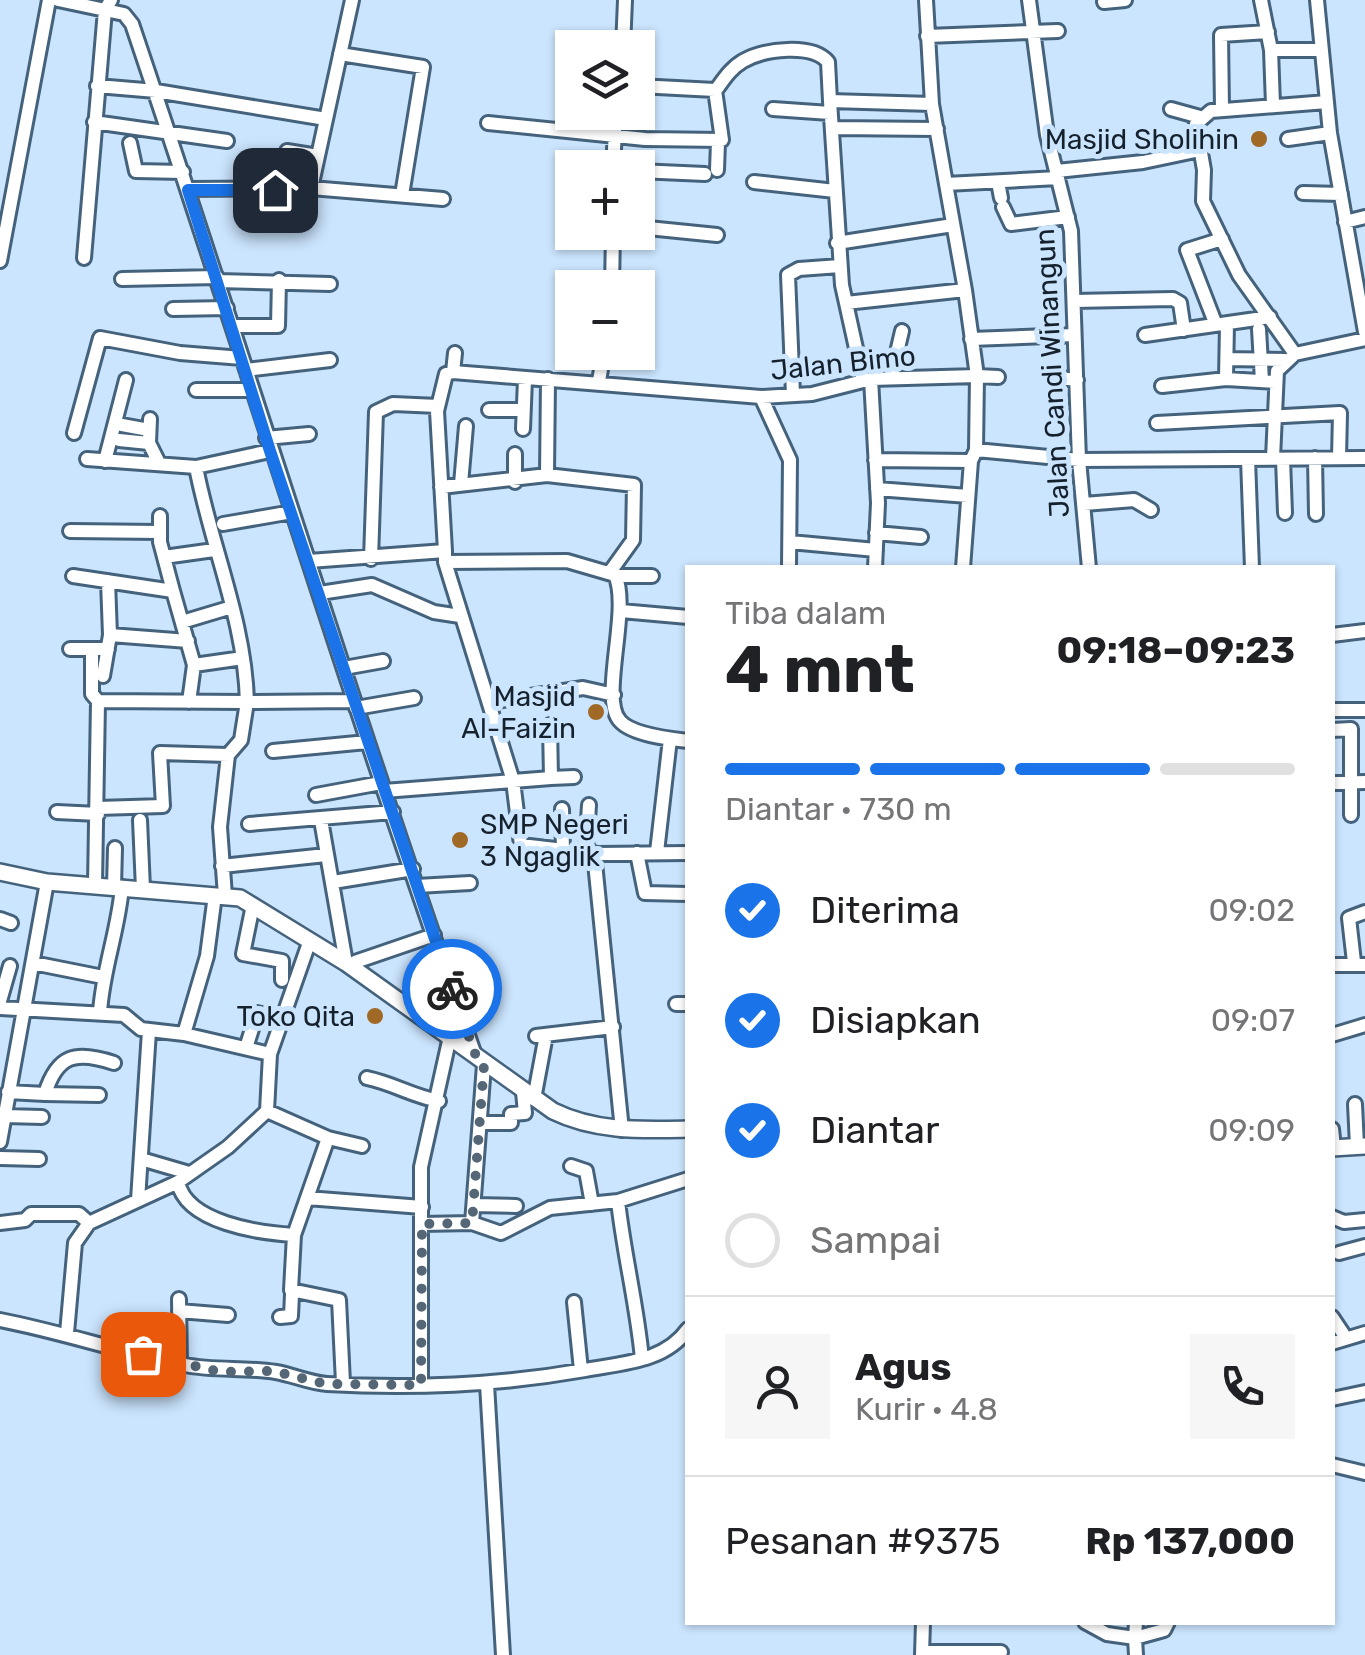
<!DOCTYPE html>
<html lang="id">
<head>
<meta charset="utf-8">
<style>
	body { margin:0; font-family:Rubik,sans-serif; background:#f6f6f6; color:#202124; height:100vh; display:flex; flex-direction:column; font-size:38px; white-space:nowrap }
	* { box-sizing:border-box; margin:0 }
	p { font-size:32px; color:#757577 }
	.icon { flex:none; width:55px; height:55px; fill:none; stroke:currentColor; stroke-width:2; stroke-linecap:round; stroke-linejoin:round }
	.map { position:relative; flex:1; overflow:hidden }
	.sheet { position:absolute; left:685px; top:565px; width:650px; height:1060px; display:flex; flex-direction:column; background:#fff; border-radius:0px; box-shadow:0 2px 8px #0004 }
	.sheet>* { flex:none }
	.fabs { position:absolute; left:555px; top:30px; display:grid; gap:20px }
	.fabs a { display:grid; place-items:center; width:100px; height:100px; border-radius:0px; background:#fff; box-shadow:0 2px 8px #0004; font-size:50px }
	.pin { position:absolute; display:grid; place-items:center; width:85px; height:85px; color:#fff; margin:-42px; border-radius:20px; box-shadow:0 5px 15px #0006 }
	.courier { position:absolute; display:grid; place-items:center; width:100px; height:100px; margin:-50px; border:8px solid #1a73e8; border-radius:50%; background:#fff; color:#222; box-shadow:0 2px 12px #0007 }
	.summary em { font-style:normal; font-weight:700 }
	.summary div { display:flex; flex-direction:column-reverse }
	.summary { display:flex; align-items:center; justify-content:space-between; height:170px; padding:0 40px }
	h1 { font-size:65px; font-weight:700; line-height:75px }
	.bar { display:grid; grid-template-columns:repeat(4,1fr); gap:15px 10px; align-content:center; height:120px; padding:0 40px }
	.bar i { height:12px; border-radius:8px; background:#e0e0e0 }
	.bar .current { background:#1a73e8 }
	.bar p { grid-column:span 4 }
	.line { display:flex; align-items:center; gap:25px; padding:0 40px; border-top:2px solid #e0e0e0 }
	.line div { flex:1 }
	.round { display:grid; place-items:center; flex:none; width:105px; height:105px; border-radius:0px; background:#f6f6f6 }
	ol { padding:0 40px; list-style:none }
	li { display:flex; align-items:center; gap:30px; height:110px }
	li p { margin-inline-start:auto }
	li .icon { padding:10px; border-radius:50%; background:#1a73e8; color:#fff; stroke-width:4 }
	li:last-child { color:#757577 }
	li i { width:55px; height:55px; border:5px solid #e0e0e0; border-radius:50% }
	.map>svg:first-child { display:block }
</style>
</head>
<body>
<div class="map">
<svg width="1365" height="1655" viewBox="0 0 1365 1655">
	<rect width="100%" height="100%" fill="#cbe5fe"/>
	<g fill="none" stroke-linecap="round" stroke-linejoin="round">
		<!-- minor casing -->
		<g stroke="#45627c" stroke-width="18">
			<path id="minor" d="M58 0 124 14 132 24C248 367 354 714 475 1055
				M926 0 932 104 830 101 842 285 846 303 965 290 977 376 998 377
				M1029 0 1047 135 1071 231 1079 460 1089 568
				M1261 0 1271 50 1273 105
				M1317 0 1330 133 1365 332
				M1104 2 1125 0
				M927 36 1058 31
				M623 48 625 0
				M1271 50H1321
				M340 54 423 67 402 195
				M97 86 156 91 326 119
				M716 90C724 79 731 68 743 61 764 49 812 43 828 62L830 101
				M932 104 946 184
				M773 109 830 113
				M1171 109 1200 117
				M1222 109 1221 35 1268 32
				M94 122 227 141
				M488 123 645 139 722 140 715 90 638 86
				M832 128 937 129
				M1288 139 1330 133
				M130 143 136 171 183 172
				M287 151 318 156
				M613 168 616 112
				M717 170 718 142
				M638 171 705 174
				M1057 171 1143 162 1200 150
				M754 182 835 191
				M998 182 1001 198
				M311 188 443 199
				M188 189 311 188 352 0
				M1303 193 1341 194
				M1003 207 1011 224 1068 217
				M1345 222 1365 217
				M638 227 717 235
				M837 243 953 225
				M84 258 105 10 111 0
				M0 261 49 0
				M122 279 217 277
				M218 281 330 284
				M612 288 613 232
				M965 290 946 184 1058 178
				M1074 301 1173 299 1180 303 1184 330
				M846 303 863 380
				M173 309 227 308
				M1216 325 1187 250 1222 239
				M232 326H278L279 280
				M1259 329 1262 381
				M1145 335 1270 317
				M971 339 1074 335
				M1295 354 1365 339
				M1227 359 1285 360
				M246 370 330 360
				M453 372 455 353
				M891 378 902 331
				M1059 378 1077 380
				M871 379 878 503 875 568
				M1226 379 1227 324
				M599 381 604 352
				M1162 386 1226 379 1275 382
				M196 390H252
				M793 395 788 275 799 269 840 266
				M761 397 790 460 789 568
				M489 410H523
				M150 419 149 443 159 463
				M1157 423 1340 413 1339 458
				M122 425 149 430
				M523 429 525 379
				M74 433 100 338 180 353 242 358
				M266 438 309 434
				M119 440 149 443
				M515 454V482
				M1273 458 1277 371 1295 354 1239 275 1203 201 1204 170 1196 124 1211 111 1327 102
				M1315 458 1316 514
				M87 459 196 467
				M1248 459 1252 568
				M1283 459 1285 513
				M875 460 971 461
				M105 461 126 380
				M547 475 548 379
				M461 484 466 426
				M441 487 547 475 634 485 633 540 610 572
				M877 489 968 496
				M1084 504 1134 500 1151 510
				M160 516V542L173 591
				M223 524 292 512
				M70 531 160 532
				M876 533 921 537
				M790 542 876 550
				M445 551V562L567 561 615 575C631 609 599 699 620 721 632 735 671 739 688 741
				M164 557 214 550
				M371 559 376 412 393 404 438 406
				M309 561 445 551 437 411 446 374 453 372 761 397 812 394 871 379 977 376 976 450 1079 460 1365 458
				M963 568 971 461 976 450
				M73 576 173 591 194 665 189 702
				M617 576H652
				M320 593 372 585 434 612 460 616
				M621 611 688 617
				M182 622 232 607
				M110 635 188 641
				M1332 635 1365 631
				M70 649H108
				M92 656V694L98 701 95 885
				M194 665 243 658
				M344 668 383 661
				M103 676 110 635 108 581
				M98 701 247 702C245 621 211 546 196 467L270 451
				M490 702 583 688 614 695
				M356 708 414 698
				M1332 710H1365
				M550 725 551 778 513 781 521 845 598 854 688 853
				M1332 730 1351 729V815
				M273 751 367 742
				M551 778 574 777
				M1332 783 1365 782
				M384 791 513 781 445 562
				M316 795 381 783
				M98 808 163 806 160 753 228 755
				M562 809 563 850
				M57 812 98 814
				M140 820 143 889
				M321 820 346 963
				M249 824 393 812
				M586 852 589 805
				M657 852 670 739
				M594 853 622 1130
				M637 853 645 893 688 894
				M222 866 326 855
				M333 882 413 869
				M417 886 470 883
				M114 887 115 848
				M225 896 220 827 228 755 241 740 247 702 353 701
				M253 905 243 954 282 961V980
				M0 919 11 923
				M355 962 434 935
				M1354 962 1349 918 1365 912
				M33 963 103 977
				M1332 965H1365
				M0 1001 10 966
				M676 1004H688
				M0 1008 124 1015 141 1029 184 1034 270 1054
				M100 1012C103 968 118 932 122 887
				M184 1034 207 956 215 895
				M1332 1035 1365 1025
				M536 1036 613 1027
				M246 1048 257 1013 283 1018
				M367 1078C395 1084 412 1096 439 1101
				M8 1092 45 1094
				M99 1095 45 1094C57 1055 75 1050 114 1063
				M534 1099 546 1035
				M1355 1104 1357 1146
				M267 1111 328 1138 362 1146
				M5 1116 42 1117
				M480 1123H511V1114L525 1113 523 1092
				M1332 1129 1334 1148
				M328 1138 294 1235 291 1290 339 1300 343 1383
				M0 1142 47 882
				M0 1158 39 1159
				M141 1159 189 1173
				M571 1166 586 1171 592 1204
				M178 1182C186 1223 260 1233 294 1235
				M307 1198 422 1207
				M138 1200 149 1031
				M618 1201C624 1255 637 1305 642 1359
				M474 1205 516 1206
				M1332 1217 1344 1222 1365 1220
				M0 1223 25 1220 31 1214H79L89 1223
				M472 1223 484 1065
				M422 1224 472 1223 501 1233 550 1208 618 1201 688 1179
				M1339 1253 1365 1246
				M179 1299 180 1365
				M574 1302 581 1370
				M179 1311 228 1315
				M280 1317 291 1316 292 1294
				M1332 1317 1346 1338
				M0 1320C62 1332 123 1353 185 1365 215 1371 246 1367 276 1372 293 1375 310 1383 327 1384 414 1389 500 1385 585 1370 622 1363 665 1362 688 1329
				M67 1333 75 1243 89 1223 178 1182 228 1147 267 1111 270 1054 309 943
				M1332 1343 1365 1333
				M487 1384 503 1655
				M421 1385V1167L449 1041
				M1332 1399 1365 1392
				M1332 1465 1365 1473
				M1085 1622 1107 1634 1135 1638 1136 1655
				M1136 1622 1135 1638 1164 1630 1168 1622
				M922 1652H1001
				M922 1655 923 1622"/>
		</g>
		<!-- major casing -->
		<g stroke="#45627c" stroke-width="20">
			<path id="major" d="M0 872 47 882 240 898 346 963 553 1111C596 1132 641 1130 688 1129
				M1332 1148 1365 1146"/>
		</g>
		<!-- minor -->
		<use href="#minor" stroke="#fff" stroke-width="12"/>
		<!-- major -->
		<use href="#major" stroke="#fff" stroke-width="15"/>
	</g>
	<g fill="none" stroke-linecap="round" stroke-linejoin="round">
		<!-- done -->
		<path stroke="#556676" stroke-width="10" stroke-dasharray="0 18" d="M143 1354 221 1372 273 1371 326 1384 421 1385 422 1224 472 1223 484 1065 477 1059 452 989"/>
		<!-- route -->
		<path stroke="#1a73e8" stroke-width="12" d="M275 190H188L270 451 452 989"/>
	</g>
	<!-- markers -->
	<g fill="#a16926" stroke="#cbe5fe" stroke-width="4">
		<circle cx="1259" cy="139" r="10"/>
		<circle cx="596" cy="712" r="10"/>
		<circle cx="460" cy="840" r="10"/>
		<circle cx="375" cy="1016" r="10"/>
	</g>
	<g text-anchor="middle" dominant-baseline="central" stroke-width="10" stroke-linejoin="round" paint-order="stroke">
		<!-- poi labels -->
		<g font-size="28" fill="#15212c" stroke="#cbe5fe" text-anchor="end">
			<text x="1239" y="139">Masjid Sholihin</text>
			<text x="576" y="696">Masjid<tspan x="576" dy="32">Al-Faizin</tspan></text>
			<text x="480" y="824" text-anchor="start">SMP Negeri<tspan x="480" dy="32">3 Ngaglik</tspan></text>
			<text x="355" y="1016">Toko Qita</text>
		</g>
		<!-- street labels -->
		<g font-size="28" fill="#15212c" stroke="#cbe5fe">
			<text transform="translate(843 363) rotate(-6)">Jalan Bimo</text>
			<text transform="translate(1052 373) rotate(-93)">Jalan Candi Winangun</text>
		</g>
	</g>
</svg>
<div class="fabs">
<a><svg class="icon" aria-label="layers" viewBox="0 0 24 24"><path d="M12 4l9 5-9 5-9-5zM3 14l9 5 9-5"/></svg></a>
<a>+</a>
<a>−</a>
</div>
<div class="pin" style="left:143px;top:1354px;background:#ea580c"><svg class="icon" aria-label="bag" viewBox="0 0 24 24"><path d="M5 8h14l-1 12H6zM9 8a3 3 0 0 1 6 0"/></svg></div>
<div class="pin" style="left:275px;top:190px;background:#1f2937"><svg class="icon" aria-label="home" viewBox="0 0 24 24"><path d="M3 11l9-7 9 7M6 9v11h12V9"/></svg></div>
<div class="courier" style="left:452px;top:989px"><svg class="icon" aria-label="bike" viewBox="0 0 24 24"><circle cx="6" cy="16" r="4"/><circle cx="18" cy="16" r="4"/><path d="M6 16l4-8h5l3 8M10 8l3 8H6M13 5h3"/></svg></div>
<section class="sheet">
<div class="summary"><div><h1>4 mnt</h1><p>Tiba dalam</p></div><em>09:18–09:23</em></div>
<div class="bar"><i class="current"></i><i class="current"></i><i class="current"></i><i></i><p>Diantar · 730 m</p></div>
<ol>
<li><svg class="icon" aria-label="check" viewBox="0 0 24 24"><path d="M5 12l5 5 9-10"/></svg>Diterima<p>09:02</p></li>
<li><svg class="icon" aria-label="check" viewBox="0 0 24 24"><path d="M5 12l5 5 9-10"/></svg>Disiapkan<p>09:07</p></li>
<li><svg class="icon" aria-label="check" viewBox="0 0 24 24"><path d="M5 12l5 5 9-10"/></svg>Diantar<p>09:09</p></li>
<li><i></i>Sampai</li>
</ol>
<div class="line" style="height:180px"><a class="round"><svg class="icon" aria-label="person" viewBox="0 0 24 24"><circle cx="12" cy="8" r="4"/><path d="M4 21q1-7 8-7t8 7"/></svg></a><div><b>Agus</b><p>Kurir · 4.8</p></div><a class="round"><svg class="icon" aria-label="phone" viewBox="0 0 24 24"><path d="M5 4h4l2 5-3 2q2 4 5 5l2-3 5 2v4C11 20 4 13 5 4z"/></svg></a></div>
<div class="line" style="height:130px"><div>Pesanan #9375</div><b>Rp 137,000</b></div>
</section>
</div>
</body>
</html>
